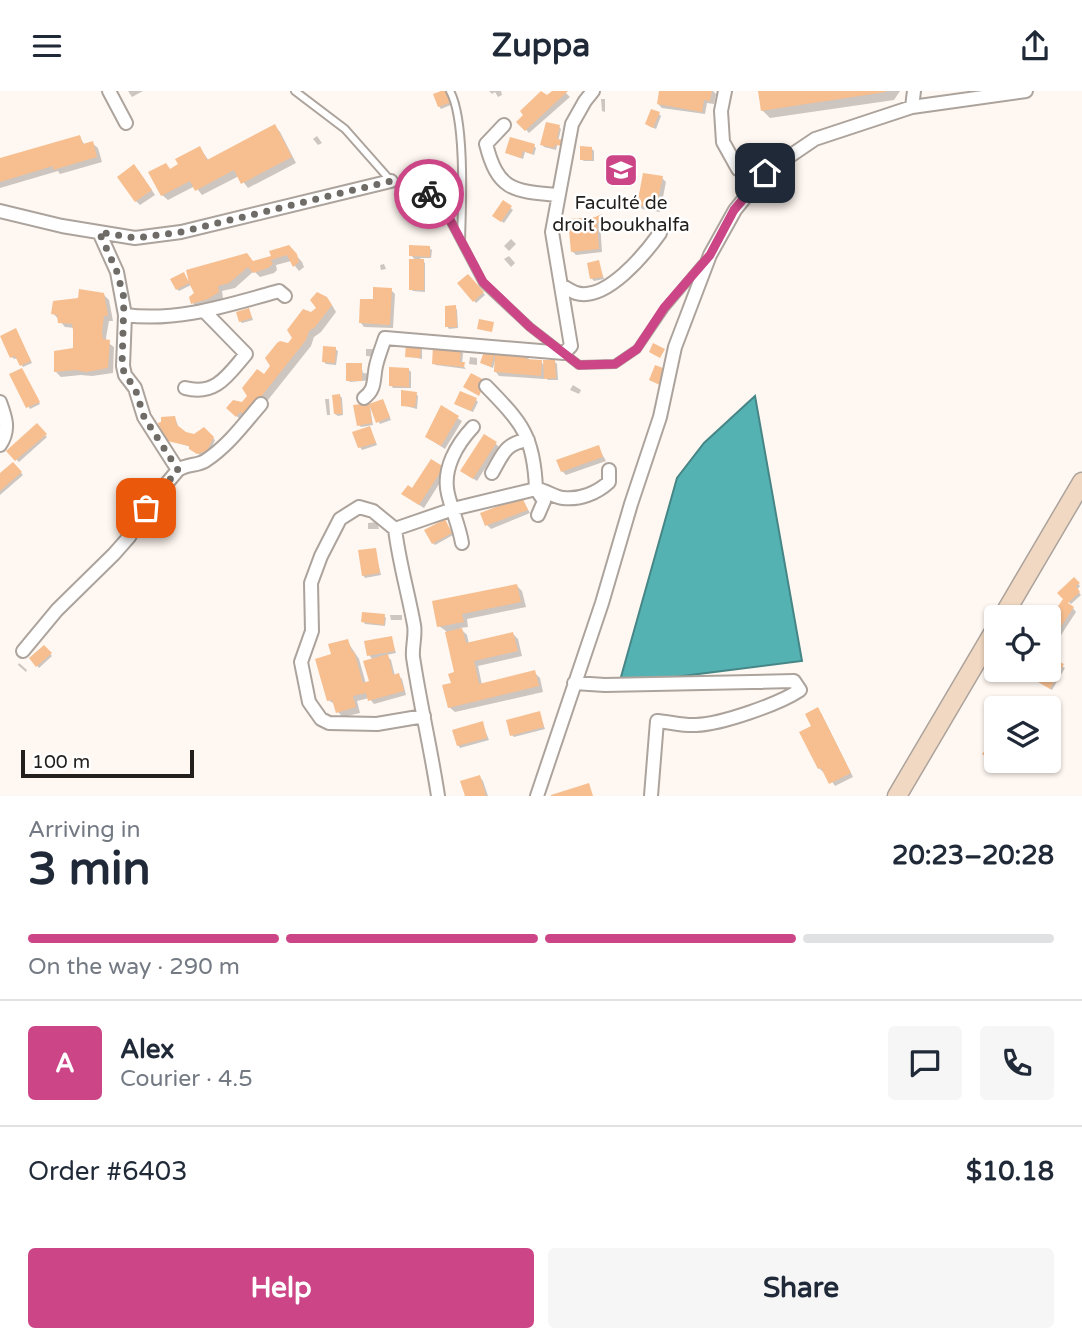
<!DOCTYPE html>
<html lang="en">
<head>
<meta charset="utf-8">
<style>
	body { margin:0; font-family:"Varela Round",sans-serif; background:#f6f6f7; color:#1f2937; height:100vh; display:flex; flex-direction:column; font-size:26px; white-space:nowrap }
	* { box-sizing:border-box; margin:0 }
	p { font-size:23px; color:#747a83 }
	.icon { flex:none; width:38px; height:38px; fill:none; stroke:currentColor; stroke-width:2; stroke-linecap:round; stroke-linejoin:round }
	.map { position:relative; height:705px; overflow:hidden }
	.side { display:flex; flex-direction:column; background:#fff; flex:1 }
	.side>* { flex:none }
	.controls { position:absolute; left:984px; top:514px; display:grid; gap:14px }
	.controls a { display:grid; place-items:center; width:77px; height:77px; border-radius:7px; background:#fff; box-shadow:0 2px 5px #0004; font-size:35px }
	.scale { position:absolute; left:21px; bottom:18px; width:173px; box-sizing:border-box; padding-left:7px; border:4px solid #221f1c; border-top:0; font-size:19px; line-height:24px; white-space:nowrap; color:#221f1c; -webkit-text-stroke:5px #fff; paint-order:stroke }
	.pin { position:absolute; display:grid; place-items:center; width:60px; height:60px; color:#fff; margin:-30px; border-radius:14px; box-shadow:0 4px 10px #0006 }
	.courier { position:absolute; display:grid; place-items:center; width:70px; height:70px; margin:-35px; border:5px solid #cc4687; border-radius:50%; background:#fff; color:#222; box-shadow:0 2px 9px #0007 }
	.summary em { font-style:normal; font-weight:700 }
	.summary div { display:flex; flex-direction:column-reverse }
	.summary { display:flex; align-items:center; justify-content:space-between; height:119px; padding:0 28px }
	h1 { font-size:46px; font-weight:700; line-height:52px }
	.bar { display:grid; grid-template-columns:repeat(4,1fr); gap:10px 7px; align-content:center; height:84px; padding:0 28px }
	.bar i { height:9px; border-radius:5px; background:#e0e1e3 }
	.bar .current { background:#cc4687 }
	.bar p { grid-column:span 4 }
	.line { display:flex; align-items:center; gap:18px; padding:0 28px; border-top:2px solid #e0e1e3 }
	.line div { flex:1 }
	.round { display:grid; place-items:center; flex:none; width:74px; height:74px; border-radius:7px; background:#f6f6f7 }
	.action { display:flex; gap:14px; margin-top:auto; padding:14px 28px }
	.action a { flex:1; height:80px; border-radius:7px; background:#cc4687; color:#fff; font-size:28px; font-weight:700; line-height:80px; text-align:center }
	.action a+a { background:#f6f6f7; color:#1f2937 }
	header { display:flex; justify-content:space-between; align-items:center; height:91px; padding:0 28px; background:#fff; font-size:32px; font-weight:700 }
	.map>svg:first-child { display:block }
</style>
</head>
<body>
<header><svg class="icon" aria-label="menu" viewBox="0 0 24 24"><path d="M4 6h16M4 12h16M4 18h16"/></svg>Zuppa<svg class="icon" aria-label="share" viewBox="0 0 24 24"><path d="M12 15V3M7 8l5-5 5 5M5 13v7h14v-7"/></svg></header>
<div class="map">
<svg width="1082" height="705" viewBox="0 0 1082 705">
	<rect width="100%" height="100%" fill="#fff7f1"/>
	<!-- water -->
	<path fill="#55b2b3" stroke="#468686" stroke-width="2" d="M755 305 802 570 619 593 677 387 704 352Z"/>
	<!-- shadow -->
	<path fill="#0003" d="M128 0H143L132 6Z
		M447 0 453 13 441 18 439 15Z
		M489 0H501L502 4 498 6 495 1 492 3Z
		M554 0H564L570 6 529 42 519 31Z
		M660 0H713L716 3 714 13 707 12 705 23 662 17 658 13Z
		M762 0H900L894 9 770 27 762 19Z
		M601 8H605V21L602 20Z
		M659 23 661 25 656 38 649 35 647 33Z
		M275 35 280 41 296 72 248 97 239 85 202 104 195 95 168 109 162 104 166 74 171 79 181 74 200 57 209 70Z
		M559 36 561 38 556 59 544 56 542 53Z
		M317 45 322 52 318 54 313 48Z
		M79 46 85 54 92 52 98 57 102 71 60 83 58 80 0 97V69Z
		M534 55 536 57 534 64 525 61 523 68 507 62Z
		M592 58 594 60V70H584L581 68Z
		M138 79 155 104 140 114 136 110Z
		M662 87 666 91 660 121 642 118 639 114Z
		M504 112 513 119 504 132 497 127Z
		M601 125 604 130 600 131 602 161 576 164 572 160Z
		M511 148 516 153 509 160 504 155Z
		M289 156 302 171 304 176 299 180 291 170 276 174 277 179 274 182 260 186 254 180 235 197 222 200 223 207 214 213 198 218 193 212 197 202 191 194 179 200 177 198 183 184 190 191 273 166Z
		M429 157 432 159 431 167H420L425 172V201L413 200 411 198 416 170 411 164Z
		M509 165 515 172 511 176 504 168Z
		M598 171 604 188 594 190 592 188Z
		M384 173 386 178 381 179 380 174Z
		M468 185 485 204 476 212 460 193Z
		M391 199 395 203 393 237 364 236 361 232 374 210Z
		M104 204 109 209 113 230H109L106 247 107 251 114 256 113 282 92 285 81 284 61 286 56 281 74 259 75 237 65 236 53 222Z
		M332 214 336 221 321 241 314 246 311 255 252 329 242 330 228 317 242 313 311 223 319 217Z
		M455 216 457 219 458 237 449 238 447 235Z
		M249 219 253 229 242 232 240 230Z
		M17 241 32 272 23 276 18 267 14 268 12 266Z
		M420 255 422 257V268L407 265Z
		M335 258 338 260 336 274 326 273 324 271Z
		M366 258H377V266L366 265Z
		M460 260 463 262 462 273 466 278 436 274 433 272Z
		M486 260 497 264 526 263 530 270 541 271 545 275 555 271 557 273 558 289H548L544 285V288L499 285 496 281 495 270 493 277 482 272Z
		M470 266 477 267V274L469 273Z
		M361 273 363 282 372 283V289L350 291 348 289Z
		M22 279 40 313 30 318 11 284Z
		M409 279 411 281V297H393L391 294Z
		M573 294 581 299 579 303 570 299Z
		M416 303 418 305 417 318 402 314Z
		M340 305 342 307 343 324 338 325 335 323Z
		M325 308H329L330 324H327Z
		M476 309 478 311 473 321 459 315Z
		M383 310 391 329 380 333 370 316 373 334 361 336 359 334 369 315Z
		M442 317 462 330 445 358 431 349Z
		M175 327 179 337 185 342 195 345 204 338 215 349 209 362 201 365 191 356 165 348Z
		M37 335 47 346 19 371 8 360Z
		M370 337 377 354 362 359 360 356Z
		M495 352 499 356 477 390 466 383Z
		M598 356 606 370 566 384 562 380Z
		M431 371 446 382 424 417 413 410V400Z
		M13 373 23 384 0 404V384Z
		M522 408 530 422 491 438 487 434Z
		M377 431 379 438H368V432Z
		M446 432 453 444 435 454 433 452Z
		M375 459 381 484 365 487 363 484Z
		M1074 488 1080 495 1077 499 1081 504 1071 513 1059 502Z
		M517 495 522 500 526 516 467 528 468 536 460 537 467 544 469 553 513 543 518 548 522 565 478 575 482 594 534 581 540 587 543 601 455 621 449 616 456 582 446 540 439 535 434 512Z
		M1073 517 1076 521 1052 558 1048 556V533Z
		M390 524H402V529H391Z
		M384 525 386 527 385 535 365 533 363 530Z
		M391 547 396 562 386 564 391 569 395 585 398 584 402 588 406 604 374 613 369 607 357 610 360 622 343 626 338 621 336 614 328 609 333 565 347 550 359 568 366 593 371 592 373 569 369 564Z
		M44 556 52 565 39 577 31 567Z
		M1053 569 1065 577 1052 599 1043 593Z
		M19 572 27 579 26 581 18 574Z
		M539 622 545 638 514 646 512 644Z
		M821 622 853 686 835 695 825 680 823 681 819 677 813 636Z
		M482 632 489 649 460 657 458 654Z
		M988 666 996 670H1007L1002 677Z
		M480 686 483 690 488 705H467L463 691Z"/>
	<!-- building -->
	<path fill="#f7bf90" d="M441 0H448L452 11 438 16 433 3Z
		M541 0 547 4 552 0H568L525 40 516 31 523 24 520 20Z
		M659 0H712L710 10 704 9 702 21 657 13Z
		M758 0H886V1L761 20Z
		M651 18 660 21 653 37 645 33Z
		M546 31 560 34 557 48 565 49 564 55 555 54 554 57 540 54Z
		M275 33 292 66 241 93 234 79 195 100 190 90 161 105 148 81 166 72 170 78 178 73 175 68 200 55 207 69Z
		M80 44 83 53 93 50 97 66 53 79V75L0 91V67Z
		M510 46 535 53 532 63 523 60 521 67 505 62Z
		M580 55 592 56V69H580Z
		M134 73 152 99 135 111 117 86Z
		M643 82 663 85 656 118 637 114Z
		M503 109 512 115 501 131 492 125Z
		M602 123 604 129 597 132 599 158 571 161 568 128 595 126Z
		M289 154 297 163 299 171 293 176 287 164 271 169 273 173 268 177 253 182 248 176 229 192 218 195 219 201 208 208 191 213 189 206 194 202 189 192 176 199 170 188 184 181 189 192 186 179 247 162 253 170 271 165 269 160Z
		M409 154 430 155V166L409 165Z
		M409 168H424V199H409Z
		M599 169 603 186 590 188 587 172Z
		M468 183 484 201 473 211 457 192Z
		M373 196 392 197 390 234 359 232 360 208H373Z
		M79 198 104 202 108 225H104L102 241 103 248 110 249 108 277 86 281 75 279 54 281V260L73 257V239L72 233 58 232 57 224 51 223 53 210 78 207Z
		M317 201 327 206 332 214 315 236 309 240 306 249 246 325 240 321 236 326 226 317 233 309 242 311 247 305 242 297 257 278 264 283 270 275 265 267 277 252 280 250 288 252 292 247 287 239 303 218 311 221 316 217 310 209Z
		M456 214 457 236H445V215Z
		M249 217 252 227 239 231 236 221Z
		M479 228 494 231 492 241 477 238Z
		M16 237 31 270 20 275 15 265 10 267 0 245Z
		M406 252 421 253 420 267 405 266Z
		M653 252 665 258 660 267 649 261Z
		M323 255 336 256 335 272 322 271Z
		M433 255 461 258 460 271H465L464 276 432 273Z
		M485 258 527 261 526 268 542 269 541 285 494 281 495 261 491 276 480 272Z
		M543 269H555L556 287 544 288Z
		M346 272H362V290H346Z
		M655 274 668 279 662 295 649 289Z
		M389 276 409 277V296L389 295Z
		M22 277 40 311 26 317 9 283Z
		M471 282 486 290 479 305 463 296Z
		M401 299 417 301 415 316 401 315Z
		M460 300 477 307 471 320 454 313Z
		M340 303 342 323H334L332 304Z
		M383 308 390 326 376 332 369 313Z
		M369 312 372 332 357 335 353 314Z
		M441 314 459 325 441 355 425 346Z
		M175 325 177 334 186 341 194 343 204 336 214 346 207 360 197 363 189 358V355L163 349 158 332 161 331V326Z
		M37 332 47 343 15 370 6 360Z
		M370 335 376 352 358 357 352 341Z
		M484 343 497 351 473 388 460 380Z
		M599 354 603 366 561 381 556 369Z
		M431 368 444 376 419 414 401 403 408 394 412 397Z
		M13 371 22 381 0 400V382Z
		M522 406 528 419 485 435 480 422Z
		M445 428 452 442 432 453 424 439Z
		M376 457 380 482 362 485 358 459Z
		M1074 486 1080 492 1076 495 1080 501 1068 512 1074 516 1048 555V530L1063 508 1057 502Z
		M517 493 521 511 462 523 464 531 437 536 432 510Z
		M362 521 385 523 384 534 361 531Z
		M462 537 466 552 513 541 518 560 474 570 479 593 535 579 539 595 448 617 442 594 451 592 448 583 454 581 445 541Z
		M392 545 395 560 367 565 364 550Z
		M348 548 352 561 354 560 363 592 369 590 363 570 388 563 393 584 399 582 404 600 368 610 366 602 353 605 356 616 336 622 332 609 327 610 315 568 331 563 328 553Z
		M44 554 52 562 36 576 29 567Z
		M1052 567 1064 573 1050 598 1038 591 1045 579H1048Z
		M818 616 851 682 829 693 821 677 818 678 799 641 811 635 805 623Z
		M540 620 544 636 510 645 506 629Z
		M483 630 487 647 457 655 452 639Z
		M996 645V670H1001L997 675 982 663Z
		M480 684 486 705H465L460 690Z
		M589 692 593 705H551V704Z"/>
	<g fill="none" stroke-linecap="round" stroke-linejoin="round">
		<!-- lane casing -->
		<g stroke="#aca39c" stroke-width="10">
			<path id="lane" d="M295 0 345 38 391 90 425 99 441 112 483 192 530 236 579 274 615 273 637 258 665 217 702 173
				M450 0C466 29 462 115 461 150"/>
		</g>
		<!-- street casing -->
		<g stroke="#aca39c" stroke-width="16">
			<path id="street" d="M109 0 126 32
				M725 0 721 20 723 51 738 78 765 82
				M912 16 914 0
				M504 34 486 53C498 100 513 100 558 104
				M0 120 62 135 135 147 181 141 391 90
				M99 141 117 181 125 224C178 231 228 214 279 200L285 205
				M561 194C565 196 571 200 576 202 606 211 645 163 660 142
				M185 297C216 305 228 284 246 263L205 221
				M364 307C376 298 373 289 376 275 378 266 382 256 385 247L564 262 571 255 552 141 572 33 585 10 593 0
				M0 311C6 327 10 339 0 354
				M178 379C187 373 196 375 205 370 228 355 244 333 261 313
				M492 382C503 363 505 352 528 349
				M538 424 544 410 536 398C546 399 554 406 563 407 580 409 597 402 609 391V379
				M395 438 453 418 536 398C534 345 522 332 486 295
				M462 452C459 434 452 420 448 403 442 378 457 353 473 336
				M23 560 57 519 114 463 129 446 146 417 178 379 144 326 135 297 125 284 123 275 125 224
				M574 592 605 594 794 590 800 599C779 613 722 633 696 634 684 635 670 631 657 630L651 705
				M424 625 377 633 329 632 321 628 309 611 301 571 312 540 311 492 321 465 340 428 359 416 373 420 395 438C399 471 408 501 414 534 416 544 412 555 413 566 420 613 431 658 438 705
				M537 705 602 512 631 413 660 326 675 256 710 164 735 119 765 82 815 48 912 16 1026 0"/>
		</g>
		<!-- secondary casing -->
		<g stroke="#aca39c" stroke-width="21">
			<path id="secondary" d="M1002 527 1082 391
				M897 705 996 537"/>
		</g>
		<!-- lane -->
		<use href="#lane" stroke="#fff" stroke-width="6"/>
		<!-- street -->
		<use href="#street" stroke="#fff" stroke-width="12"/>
		<!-- secondary -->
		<use href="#secondary" stroke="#f0d8c2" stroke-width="18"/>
	</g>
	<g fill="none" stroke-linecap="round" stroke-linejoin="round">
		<!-- done -->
		<path stroke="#6f6b67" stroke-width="7" stroke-dasharray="0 12.6" d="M146 417 178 379 144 326 135 297 125 284 122 275 124 207 117 181 99 141 135 147 181 141 391 90 425 99 429 103"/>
		<!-- route -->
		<path stroke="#cc4687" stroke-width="9" d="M429 103 441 112 483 191 530 236 579 274 615 273 637 258 664 217 710 164 734 119 765 82"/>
	</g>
	<!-- icons -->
	<defs>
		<g id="school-square" transform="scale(1.75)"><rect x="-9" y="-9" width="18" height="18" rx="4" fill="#cc4687" stroke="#fff"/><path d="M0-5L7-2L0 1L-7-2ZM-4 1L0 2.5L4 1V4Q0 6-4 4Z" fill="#fff"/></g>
	</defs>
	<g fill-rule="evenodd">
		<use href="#school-square" x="621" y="79"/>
	</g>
	<g text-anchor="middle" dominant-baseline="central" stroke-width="5" stroke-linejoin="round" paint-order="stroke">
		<!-- poi labels -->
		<g font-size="19" fill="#221f1c" stroke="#fff">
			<text x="621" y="112">Faculté de<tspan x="621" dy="22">droit boukhalfa</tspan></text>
		</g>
	</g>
</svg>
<div class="controls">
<a><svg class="icon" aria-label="locate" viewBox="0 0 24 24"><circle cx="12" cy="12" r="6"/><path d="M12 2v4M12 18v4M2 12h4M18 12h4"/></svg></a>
<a><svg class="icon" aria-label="layers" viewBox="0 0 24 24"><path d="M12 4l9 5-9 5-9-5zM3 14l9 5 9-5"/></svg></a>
</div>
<div class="scale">100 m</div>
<div class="pin" style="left:146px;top:417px;background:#ea580c"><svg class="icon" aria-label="bag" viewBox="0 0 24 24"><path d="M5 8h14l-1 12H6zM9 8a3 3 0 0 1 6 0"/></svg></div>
<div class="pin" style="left:765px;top:82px;background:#1f2937"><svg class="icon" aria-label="home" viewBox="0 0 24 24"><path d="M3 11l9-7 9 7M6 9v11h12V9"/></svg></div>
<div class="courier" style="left:429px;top:103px"><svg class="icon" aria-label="bike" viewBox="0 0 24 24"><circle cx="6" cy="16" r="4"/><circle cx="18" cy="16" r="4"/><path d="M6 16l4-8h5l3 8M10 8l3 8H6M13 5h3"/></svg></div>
</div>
<section class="side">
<div class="summary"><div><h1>3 min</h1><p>Arriving in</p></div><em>20:23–20:28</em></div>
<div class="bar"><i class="current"></i><i class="current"></i><i class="current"></i><i></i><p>On the way · 290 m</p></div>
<div class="line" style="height:126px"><b class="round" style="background:#cc4687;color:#fff">A</b><div><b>Alex</b><p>Courier · 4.5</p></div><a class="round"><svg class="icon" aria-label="chat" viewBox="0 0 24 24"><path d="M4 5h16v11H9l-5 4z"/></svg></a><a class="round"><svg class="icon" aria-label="phone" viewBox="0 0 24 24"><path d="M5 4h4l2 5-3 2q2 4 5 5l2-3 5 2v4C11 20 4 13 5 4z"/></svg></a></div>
<div class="line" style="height:91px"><div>Order #6403</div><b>$10.18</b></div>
<div class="action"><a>Help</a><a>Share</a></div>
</section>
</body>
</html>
